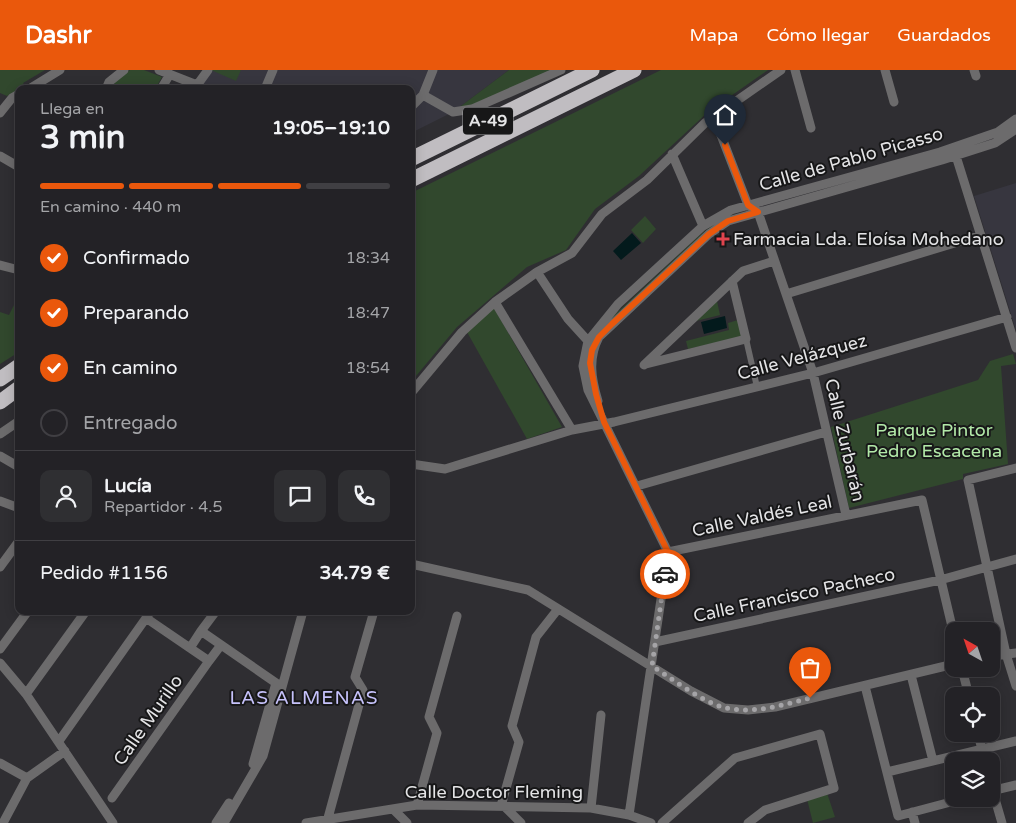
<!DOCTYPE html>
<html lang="es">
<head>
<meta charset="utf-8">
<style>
	body { margin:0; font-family:"Varela Round",sans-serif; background:#2f2f32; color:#f1f3f6; height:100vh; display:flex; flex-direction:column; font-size:19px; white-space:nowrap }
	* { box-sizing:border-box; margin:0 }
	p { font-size:16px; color:#a3a4a7 }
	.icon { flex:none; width:28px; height:28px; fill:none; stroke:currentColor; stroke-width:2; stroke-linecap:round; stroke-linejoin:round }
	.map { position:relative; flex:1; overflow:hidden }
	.panel { position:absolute; left:15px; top:15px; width:400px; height:530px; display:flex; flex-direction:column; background:#232226; border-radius:10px; box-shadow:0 2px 12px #0003,0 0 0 1px #403f43 }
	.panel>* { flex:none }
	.needle { width:32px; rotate:320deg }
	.controls { position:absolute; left:945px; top:552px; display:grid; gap:10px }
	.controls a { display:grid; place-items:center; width:55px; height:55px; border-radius:10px; background:#232226; box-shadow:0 2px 12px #0003,0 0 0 1px #403f43; font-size:25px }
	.pin { position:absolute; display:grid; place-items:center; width:42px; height:42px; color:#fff; margin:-51px -21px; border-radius:50% 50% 50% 0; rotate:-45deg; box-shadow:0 0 5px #0007 }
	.pin .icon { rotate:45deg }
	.courier { position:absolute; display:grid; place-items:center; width:50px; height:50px; margin:-25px; border:4px solid #ea580c; border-radius:50%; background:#fff; color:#222; box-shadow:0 1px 6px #0007 }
	.head em { font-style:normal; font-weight:800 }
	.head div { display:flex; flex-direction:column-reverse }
	.head { display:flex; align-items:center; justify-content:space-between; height:85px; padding:0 25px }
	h1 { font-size:32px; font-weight:800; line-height:38px }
	.bar { display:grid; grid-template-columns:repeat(4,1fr); gap:8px 5px; align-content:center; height:60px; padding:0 25px }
	.bar i { height:6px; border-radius:4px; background:#403f43 }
	.bar .current { background:#ea580c }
	.bar p { grid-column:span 4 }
	.line { display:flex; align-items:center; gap:12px; padding:0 25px; border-top:1px solid #403f43 }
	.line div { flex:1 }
	.round { display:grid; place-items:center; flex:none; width:52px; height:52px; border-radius:10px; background:#2f2f32 }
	ol { padding:0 25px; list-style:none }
	li { display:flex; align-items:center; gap:15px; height:55px }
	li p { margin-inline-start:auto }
	li .icon { padding:5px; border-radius:50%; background:#ea580c; color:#fff; stroke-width:4 }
	li:last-child { color:#a3a4a7 }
	li i { width:28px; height:28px; border:2px solid #403f43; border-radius:50% }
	header { display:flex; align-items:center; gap:30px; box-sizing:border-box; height:70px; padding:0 25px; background:#ea580c; color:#fff }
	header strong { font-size:24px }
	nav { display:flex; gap:28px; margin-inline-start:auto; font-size:18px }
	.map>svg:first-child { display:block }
</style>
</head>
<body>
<header>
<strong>Dashr</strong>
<nav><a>Mapa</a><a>Cómo llegar</a><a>Guardados</a></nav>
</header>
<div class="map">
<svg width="1016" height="753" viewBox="0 0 1016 753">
	<rect width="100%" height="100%" fill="#2f2e32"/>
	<!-- built -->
	<path fill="#37363f" d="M207 0H509L453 42 411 63V19H195Z
		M1016 113V260L974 126Z"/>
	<!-- green -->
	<path fill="#31482d" d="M0 0H45L23 13 25 16 7 26 0 23Z
		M130 0H144L162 7 155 19H128L113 13Z
		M211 0H241L236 11Z
		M509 0H561L453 42Z
		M661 0H768L708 42 639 106 595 139 566 180 527 197 457 257 411 312V123Z
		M736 143 700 167 608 253 607 252 699 166 713 155Z
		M645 146 656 159 643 173 631 160Z
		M19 225V282L0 294V242L9 245Z
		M717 231 720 245 696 251Z
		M494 238 562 357 527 369 467 262Z
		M738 250 742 267 688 279 686 271 729 260 728 253Z
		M1013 284 1016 294 1001 296 1008 394 963 404V409L849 438 831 357 978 310 990 291Z
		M827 723 835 747 813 753 807 729Z"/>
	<!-- water -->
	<path fill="#031a1c" d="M632 163 641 173 621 190 613 181Z
		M725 246 727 258 704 264 701 252Z"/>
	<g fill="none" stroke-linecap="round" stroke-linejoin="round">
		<!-- pedestrian -->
		<path stroke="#6c6b6c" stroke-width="6" d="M746 269 757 317"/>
		<!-- minor -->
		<path stroke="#6c6b6c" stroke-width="9" d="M159 0 197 15
			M795 0 811 58
			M885 0 894 32
			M974 0 976 6
			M195 18 208 0
			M29 19 60 0
			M106 19 109 12 124 0
			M161 19 170 4
			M265 19 273 0
			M423 25 453 42 472 39 561 0
			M411 37 423 25 433 0
			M0 43 12 28 19 24
			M719 60 748 135 758 142 813 303 846 445
			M719 60 727 39
			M672 84 703 156
			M0 86 19 97
			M956 86 1016 278
			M0 195 19 200
			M537 202 568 249 588 271
			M786 224 981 165
			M495 232 572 360
			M646 294 746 269 732 211
			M644 295 743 201 774 191
			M411 323 462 262 495 232 537 202 572 183 602 144 647 110 705 53 781 0
			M598 331C591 308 588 288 599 267L709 164 728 151 942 90 995 73 1016 59
			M0 364 19 351
			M0 386 19 397
			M411 394 445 399 572 360 614 352 813 303 1007 247
			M1016 398 968 410 1006 584 1016 616
			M637 416 826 362
			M0 431 19 438
			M668 482 922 430 954 565
			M411 494 528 520 691 621 724 638 748 640 775 637 954 594
			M0 497 19 471
			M146 548 209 591 221 575
			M201 561 216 541
			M655 572 940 510 1016 489
			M190 578 201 561 279 615
			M0 579 28 541
			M991 586 1016 583
			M0 593 26 624 113 753
			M962 599 969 626
			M911 605 933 691
			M865 616 898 746 962 729
			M26 624 86 541
			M978 664 985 691
			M59 671 151 541
			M0 693 27 708
			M253 694 276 613
			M887 702 1016 671
			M991 715 1002 753
			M991 721 1016 715
			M112 728 209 591
			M417 735 437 663 429 647 457 546
			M501 736 519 672 512 656 536 567 558 539
			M504 736 521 753
			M591 738 601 645
			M393 739 407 753
			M912 742 915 753
			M629 745 668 482 588 320 583 296 588 271 618 234 703 156 731 140 940 82 998 62 1016 49
			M328 748 363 620 355 607 374 541
			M3 753 27 708 65 681
			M216 753 229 733
			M224 753 263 686 303 541
			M306 753 417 735 591 738 629 745 651 753
			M662 753 735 688 820 664 834 718 765 740 748 753"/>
		<!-- motorway -->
		<path stroke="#c0bdc1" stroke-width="15" d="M411 89 592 0
			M411 110 634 0
			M0 309 19 296
			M0 332 19 318"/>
	</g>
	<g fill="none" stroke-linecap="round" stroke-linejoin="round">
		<!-- done -->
		<path stroke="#a5a4a7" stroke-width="5" stroke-dasharray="0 9" d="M665 504 652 596C671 608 705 634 726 638 754 644 783 635 810 628"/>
		<!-- route -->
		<path stroke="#ea580c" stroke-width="6" d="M665 504 668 482 604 352 596 324 590 293 592 280 599 267 612 254 709 164 728 151 758 142 748 135 725 75"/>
	</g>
	<!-- markers -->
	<path fill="#e0444e" stroke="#171718" stroke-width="2" d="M720.5 161.5h5v5h5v5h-5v5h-5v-5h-5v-5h5z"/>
	<g text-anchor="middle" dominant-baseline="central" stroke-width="4" stroke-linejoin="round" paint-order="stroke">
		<!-- shield labels -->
		<rect fill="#171718" stroke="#a6a6a8" stroke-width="1" x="463" y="37.5" width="50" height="27" rx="4"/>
		<g font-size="16" font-weight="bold" fill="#e4e4e6">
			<text x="488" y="51">A-49</text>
		</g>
		<!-- street labels -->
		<g font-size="18" fill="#e4e4e6" stroke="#171718">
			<text transform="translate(851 89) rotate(-16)">Calle de Pablo Picasso</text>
			<text transform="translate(802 287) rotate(-15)">Calle Velázquez</text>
			<text transform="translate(845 370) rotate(77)">Calle Zurbarán</text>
			<text transform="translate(762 446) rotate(-12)">Calle Valdés Leal</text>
			<text transform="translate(794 525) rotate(-12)">Calle Francisco Pacheco</text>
			<text transform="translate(148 650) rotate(-55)">Calle Murillo</text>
			<text x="494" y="722">Calle Doctor Fleming</text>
		</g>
		<!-- poi labels -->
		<g font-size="18" fill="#e4e4e6" stroke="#171718" text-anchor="start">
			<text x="733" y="169">Farmacia Lda. Eloísa Mohedano</text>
		</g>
		<!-- park labels -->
		<g font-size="18" fill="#b2e9a8" stroke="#171718">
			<text x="934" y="360">Parque Pintor<tspan x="934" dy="21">Pedro Escacena</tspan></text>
		</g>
		<!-- neighbourhood labels -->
		<g font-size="19" letter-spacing="1" fill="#c6c2fb" stroke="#171718">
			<text x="304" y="628">LAS ALMENAS</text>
		</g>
	</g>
</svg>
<div class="controls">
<a><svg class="needle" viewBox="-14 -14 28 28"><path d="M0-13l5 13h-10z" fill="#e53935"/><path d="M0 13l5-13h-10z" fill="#a3a4a7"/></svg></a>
<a><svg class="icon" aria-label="locate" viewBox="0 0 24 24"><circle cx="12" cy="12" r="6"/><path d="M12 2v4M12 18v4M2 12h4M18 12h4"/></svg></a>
<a><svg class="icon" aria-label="layers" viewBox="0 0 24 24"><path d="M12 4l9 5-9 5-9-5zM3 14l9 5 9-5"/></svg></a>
</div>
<div class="pin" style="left:810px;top:628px;background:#ea580c"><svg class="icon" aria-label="bag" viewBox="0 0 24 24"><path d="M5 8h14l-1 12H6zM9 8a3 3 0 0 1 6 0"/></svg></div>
<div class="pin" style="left:725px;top:75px;background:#1f2937"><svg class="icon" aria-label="home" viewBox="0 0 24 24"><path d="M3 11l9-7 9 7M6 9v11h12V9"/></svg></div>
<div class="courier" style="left:665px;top:504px"><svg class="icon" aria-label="car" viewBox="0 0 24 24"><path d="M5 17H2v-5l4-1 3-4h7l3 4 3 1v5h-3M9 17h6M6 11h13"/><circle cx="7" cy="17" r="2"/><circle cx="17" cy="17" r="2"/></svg></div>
<section class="panel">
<div class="head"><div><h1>3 min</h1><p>Llega en</p></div><em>19:05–19:10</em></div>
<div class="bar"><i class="current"></i><i class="current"></i><i class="current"></i><i></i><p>En camino · 440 m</p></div>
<ol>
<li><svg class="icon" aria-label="check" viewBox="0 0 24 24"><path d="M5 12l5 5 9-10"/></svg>Confirmado<p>18:34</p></li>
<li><svg class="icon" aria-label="check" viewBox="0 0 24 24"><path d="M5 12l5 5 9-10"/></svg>Preparando<p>18:47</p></li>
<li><svg class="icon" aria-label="check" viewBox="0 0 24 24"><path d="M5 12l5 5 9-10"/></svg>En camino<p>18:54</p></li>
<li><i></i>Entregado</li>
</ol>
<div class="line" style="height:90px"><a class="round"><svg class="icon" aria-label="person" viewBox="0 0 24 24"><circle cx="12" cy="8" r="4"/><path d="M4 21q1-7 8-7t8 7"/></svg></a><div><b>Lucía</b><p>Repartidor · 4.5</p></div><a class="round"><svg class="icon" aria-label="chat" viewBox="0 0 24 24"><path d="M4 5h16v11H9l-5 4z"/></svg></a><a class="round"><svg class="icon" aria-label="phone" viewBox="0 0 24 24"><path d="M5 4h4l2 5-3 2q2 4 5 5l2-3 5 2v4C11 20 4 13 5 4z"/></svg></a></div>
<div class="line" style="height:65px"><div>Pedido #1156</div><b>34.79 €</b></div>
</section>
</div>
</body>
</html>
